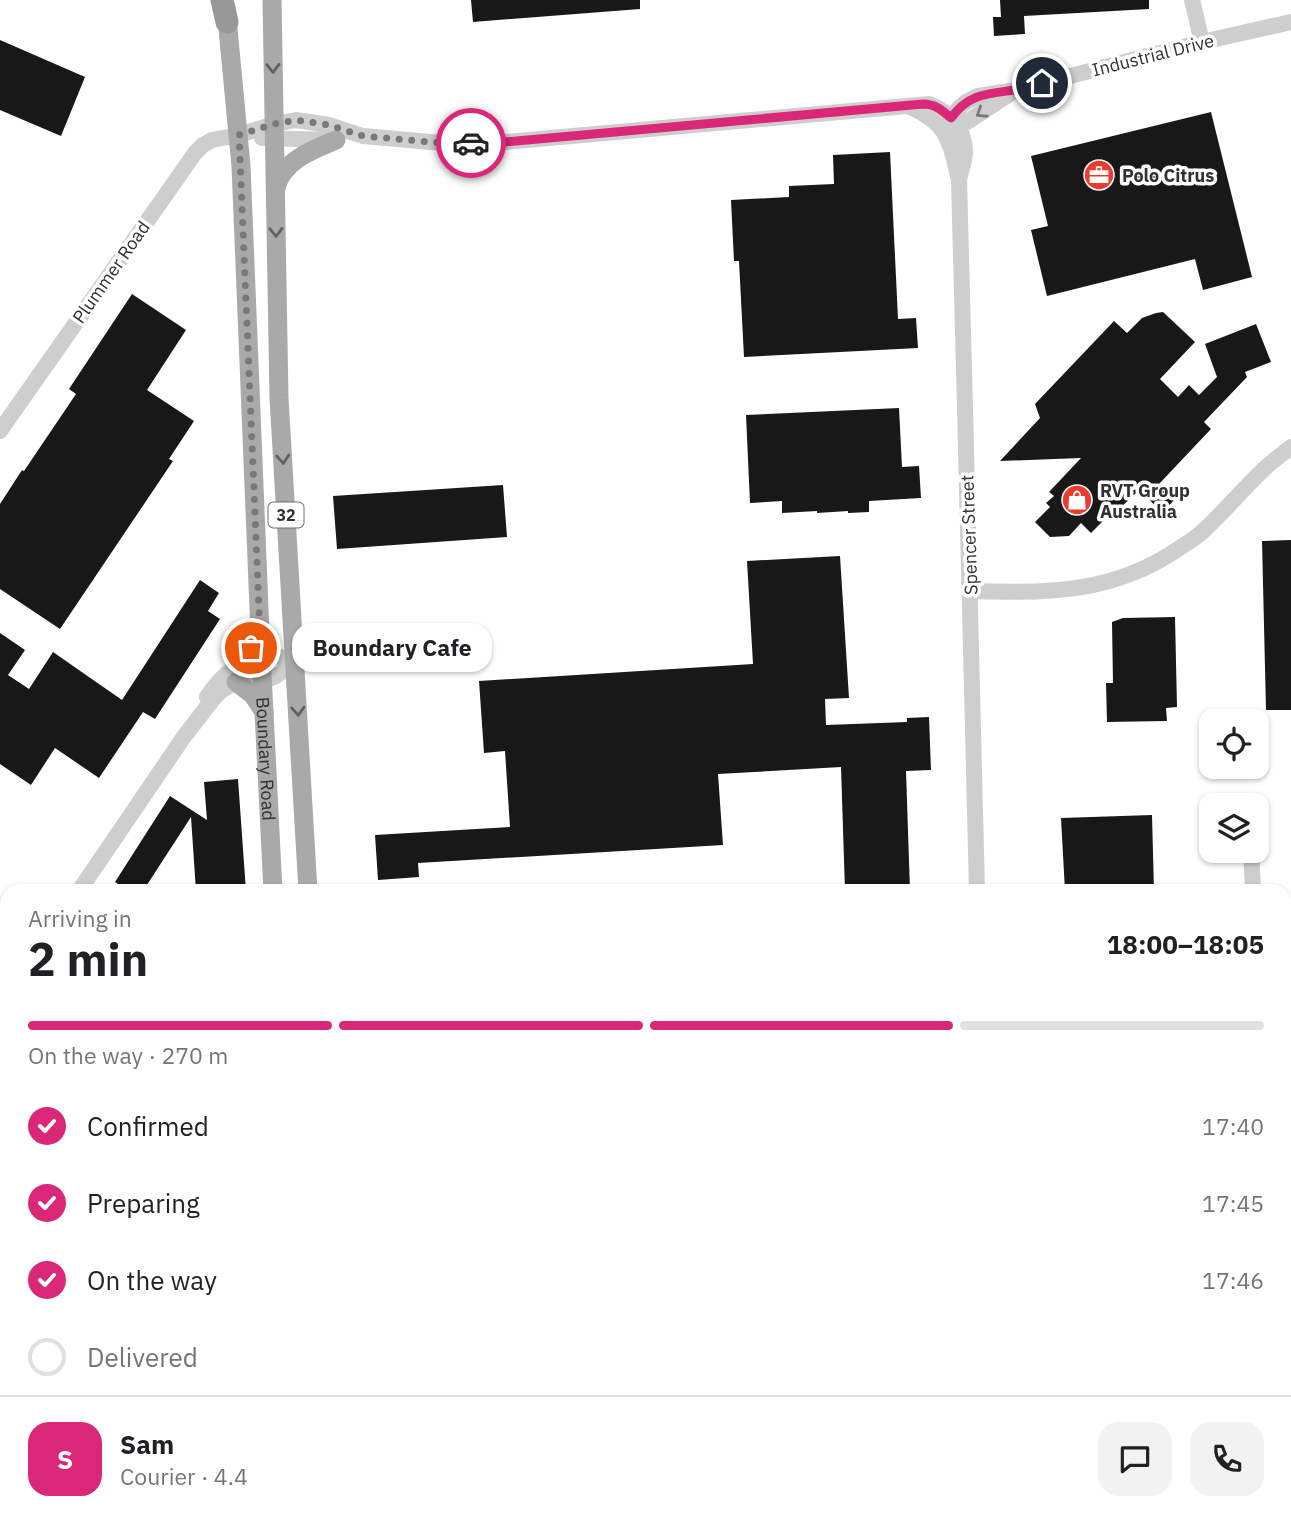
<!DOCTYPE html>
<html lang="en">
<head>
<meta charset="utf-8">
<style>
	body { margin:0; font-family:"IBM Plex Sans",sans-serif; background:#f2f2f2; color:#202124; height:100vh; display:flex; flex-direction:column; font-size:26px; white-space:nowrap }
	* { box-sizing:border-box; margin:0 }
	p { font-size:23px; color:#757577 }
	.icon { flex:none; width:38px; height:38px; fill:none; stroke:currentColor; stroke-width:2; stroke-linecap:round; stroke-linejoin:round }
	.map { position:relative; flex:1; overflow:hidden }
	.drawer { position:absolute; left:0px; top:884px; width:1292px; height:653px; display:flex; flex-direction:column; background:#fff; border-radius:21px 21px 0 0; box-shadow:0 2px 5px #0004 }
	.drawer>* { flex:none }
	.buttons { position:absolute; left:1199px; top:709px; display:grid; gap:14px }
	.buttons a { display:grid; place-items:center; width:70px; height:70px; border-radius:14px; background:#fff; box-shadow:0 2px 5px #0004; font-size:35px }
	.pin { position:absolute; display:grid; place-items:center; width:60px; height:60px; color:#fff; margin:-30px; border:4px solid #fff; border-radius:50%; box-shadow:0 2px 7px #0007 }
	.courier { position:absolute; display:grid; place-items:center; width:70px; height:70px; margin:-35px; border:5px solid #db2777; border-radius:50%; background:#fff; color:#222; box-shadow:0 2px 9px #0007 }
	.bubble { position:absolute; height:49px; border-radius:21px; background:#fff; box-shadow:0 2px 5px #0004; font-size:23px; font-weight:800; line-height:49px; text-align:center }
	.summary em { font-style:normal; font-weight:800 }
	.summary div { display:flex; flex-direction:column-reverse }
	.summary { display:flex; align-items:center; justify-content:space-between; height:119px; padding:0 28px }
	h1 { font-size:46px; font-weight:800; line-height:52px }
	.bar { display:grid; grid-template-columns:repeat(4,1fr); gap:10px 7px; align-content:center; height:84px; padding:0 28px }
	.bar i { height:9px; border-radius:5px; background:#e0e0e0 }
	.bar .selected { background:#db2777 }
	.bar p { grid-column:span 4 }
	.line { display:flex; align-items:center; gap:18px; padding:0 28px; border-top:2px solid #e0e0e0 }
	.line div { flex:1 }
	.round { display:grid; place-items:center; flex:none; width:74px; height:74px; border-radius:21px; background:#f2f2f2 }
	ol { padding:0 28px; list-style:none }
	li { display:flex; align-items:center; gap:21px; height:77px }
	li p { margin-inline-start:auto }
	li .icon { padding:7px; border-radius:50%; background:#db2777; color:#fff; stroke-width:4 }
	li:last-child { color:#757577 }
	li i { width:38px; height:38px; border:4px solid #e0e0e0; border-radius:50% }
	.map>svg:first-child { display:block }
</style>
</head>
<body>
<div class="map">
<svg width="1291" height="1536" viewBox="0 0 1291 1536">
	<rect width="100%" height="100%" fill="#fff"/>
	<!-- building -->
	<path fill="#181818" d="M471 0H640V9L473 22Z
		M1000 0H1149V9L1024 16 1025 34 994 36 993 17H1001Z
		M0 40 85 77 61 136 0 110Z
		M1211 112 1252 277 1203 290 1195 259 1047 296 1031 230 1048 226 1031 156Z
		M890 152 898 319 916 318 918 348 744 357 739 261H734L731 200 789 197V186L834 184 833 155Z
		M132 294 186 330 147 390 194 421 169 459 173 461 60 629 0 589V504L22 470 24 471 76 394 69 389Z
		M1163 312 1195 342 1160 379 1178 397 1189 385 1199 395 1217 377 1205 344 1256 324 1271 362 1245 372 1247 377 1204 422 1211 429 1159 484 1174 500 1163 513 1139 490 1115 513 1113 511 1091 533 1081 523 1069 536 1050 537 1035 522 1050 507 1046 503 1054 496 1049 492 1081 458 1000 461 1040 418 1035 404 1114 321 1127 333 1142 318 1156 313Z
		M899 408 902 467 919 466 921 498 869 501V512L848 513V511L817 513V511L782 513V501L750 503 746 415Z
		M503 485 507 537 337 549 333 496Z
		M1291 540V710H1266L1262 541Z
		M840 556 849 698 825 699 826 725 907 722V718L929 717 931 770 906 771 910 891H845L841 767 718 774 723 845 418 863 419 877 378 880 375 835 510 827 505 751 484 753 479 681 753 664 747 561Z
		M200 580 219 593 208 611 220 619 155 719 143 712 99 778 55 748 31 785 0 764V633L25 650 8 675 29 689 53 652 122 700Z
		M1175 617 1177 707 1166 708 1167 721 1107 722 1106 683H1113L1112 622 1123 618Z
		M238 779 246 891H196L191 817 143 891H128L115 882 170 796 207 820 204 782Z
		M1152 815 1154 891H1065L1061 818Z"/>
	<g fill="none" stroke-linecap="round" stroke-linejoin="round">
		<!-- minor -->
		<path stroke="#cecece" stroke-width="16" d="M1192 0 1202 42
			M908 106C949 124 949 140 959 180 965 417 972 654 977 891
			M946 124 958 109 966 102 978 96 1016 90 1202 42 1291 22
			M948 128 967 122 1014 91
			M262 138 334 140
			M0 431 195 153 203 145 212 140 239 135 274 124 296 120 329 125 363 136 442 143 505 142 929 104C949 111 965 129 965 151 965 161 961 170 959 180
			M971 591C1047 594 1116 593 1181 547 1188 542 1196 538 1202 532 1223 513 1242 490 1262 471 1271 462 1281 455 1291 447
			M207 697C218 679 242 657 263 654 275 653 285 659 295 663
			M1251 850 1253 891
			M79 891 183 738 213 699 221 691 236 682 263 681 276 676 295 663
			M0 1006 7 996
			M1284 1031H1291
			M1284 1414H1291
			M307 1530 309 1536"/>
		<!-- major -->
		<g stroke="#a9a9a9" stroke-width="19">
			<path d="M272 0 279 398 308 891"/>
			<path id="s1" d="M226 8 241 166 260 633 273 891"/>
			<path d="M276 187C284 160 312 150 336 140"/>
			<path d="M242 663 260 633"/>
			<path d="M236 682 253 695 264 712"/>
			<path d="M1284 1353H1291"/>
			<path d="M1284 1381H1291"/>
			<path d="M73 1536 79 1530"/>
			<path d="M109 1536 115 1530"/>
		</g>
		<!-- highway -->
		<path stroke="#989898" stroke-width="23" d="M222 0 227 22"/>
	</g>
	<!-- one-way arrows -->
	<defs><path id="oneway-chevron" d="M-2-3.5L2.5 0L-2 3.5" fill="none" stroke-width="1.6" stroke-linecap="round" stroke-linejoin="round" transform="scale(1.75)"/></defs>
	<g stroke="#616161">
		<use href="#oneway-chevron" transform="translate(273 68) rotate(89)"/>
		<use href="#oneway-chevron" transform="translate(276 232) rotate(89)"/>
		<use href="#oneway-chevron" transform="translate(283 459) rotate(86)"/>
		<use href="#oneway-chevron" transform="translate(298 711) rotate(87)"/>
	</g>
	<use stroke="#787878" href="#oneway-chevron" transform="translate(981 113) rotate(147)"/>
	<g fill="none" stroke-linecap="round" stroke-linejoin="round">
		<!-- done -->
		<path stroke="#797979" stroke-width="7" stroke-dasharray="0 12.6" d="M251 648 260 633 239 135 274 124 296 120 329 125 363 136 442 143H471"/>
		<!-- route -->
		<path stroke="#db2777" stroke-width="9" d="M471 143 505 142 923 104C935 104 942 110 951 118 969 93 988 94 1015 90 1024 88 1033 85 1042 83"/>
	</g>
	<!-- icons -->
	<defs>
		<g id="office-disc" transform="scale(1.575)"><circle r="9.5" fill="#ed3a2d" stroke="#fff"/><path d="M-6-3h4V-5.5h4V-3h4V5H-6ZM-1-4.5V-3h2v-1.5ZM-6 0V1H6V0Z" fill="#fff"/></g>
		<g id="shop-disc" transform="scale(1.575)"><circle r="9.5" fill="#ed3a2d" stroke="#fff"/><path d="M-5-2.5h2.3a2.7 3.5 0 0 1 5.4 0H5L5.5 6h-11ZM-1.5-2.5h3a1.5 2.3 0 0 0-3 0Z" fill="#fff"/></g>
	</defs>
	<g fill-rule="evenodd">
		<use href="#office-disc" x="1099" y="175"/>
		<use href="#shop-disc" x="1077" y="500"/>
	</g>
	<g text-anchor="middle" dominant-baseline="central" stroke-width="7" stroke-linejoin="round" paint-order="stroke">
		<!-- shield labels -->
		<rect fill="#fff" stroke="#6f6f6f" stroke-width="2" x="268.5" y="502.5" width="35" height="25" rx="5"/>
		<g font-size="16" font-weight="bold" fill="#313131">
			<text x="286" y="515">32</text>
		</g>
		<!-- street labels -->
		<g font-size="18" fill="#313131" stroke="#fff">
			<text transform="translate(1153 55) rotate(-14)">Industrial Drive</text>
			<text transform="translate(111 272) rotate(-55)">Plummer Road</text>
			<text transform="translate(969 535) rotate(-92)">Spencer Street</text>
			<text stroke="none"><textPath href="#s1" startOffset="752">Boundary Road</textPath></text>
		</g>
		<!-- poi labels -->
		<g font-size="18" font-weight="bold" fill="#313131" stroke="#fff" text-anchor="start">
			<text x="1122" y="175">Polo Citrus</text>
			<text x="1100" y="490">RVT Group<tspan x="1100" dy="21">Australia</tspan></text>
		</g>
	</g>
</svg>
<div class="buttons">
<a><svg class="icon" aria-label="locate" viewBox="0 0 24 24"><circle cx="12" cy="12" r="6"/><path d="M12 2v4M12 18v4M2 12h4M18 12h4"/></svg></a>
<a><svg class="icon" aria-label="layers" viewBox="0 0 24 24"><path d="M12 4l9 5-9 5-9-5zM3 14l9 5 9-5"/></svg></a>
</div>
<div class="pin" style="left:251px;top:648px;background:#ea580c"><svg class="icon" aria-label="bag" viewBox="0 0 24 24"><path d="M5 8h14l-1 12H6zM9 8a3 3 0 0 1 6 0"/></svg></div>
<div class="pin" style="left:1042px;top:83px;background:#1f2937"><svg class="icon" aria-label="home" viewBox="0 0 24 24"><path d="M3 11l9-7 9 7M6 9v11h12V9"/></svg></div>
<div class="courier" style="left:471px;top:143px"><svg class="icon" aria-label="car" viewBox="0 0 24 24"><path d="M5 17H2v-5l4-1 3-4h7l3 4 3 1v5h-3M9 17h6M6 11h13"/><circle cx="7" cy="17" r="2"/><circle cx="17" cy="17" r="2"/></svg></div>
<div class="bubble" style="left:292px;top:623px;width:200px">Boundary Cafe</div>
<section class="drawer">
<div class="summary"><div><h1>2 min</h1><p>Arriving in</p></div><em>18:00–18:05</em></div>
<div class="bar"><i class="selected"></i><i class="selected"></i><i class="selected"></i><i></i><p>On the way · 270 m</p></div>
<ol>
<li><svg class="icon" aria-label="check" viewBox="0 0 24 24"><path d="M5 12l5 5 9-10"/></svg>Confirmed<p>17:40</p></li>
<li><svg class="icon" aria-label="check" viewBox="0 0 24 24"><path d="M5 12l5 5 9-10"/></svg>Preparing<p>17:45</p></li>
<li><svg class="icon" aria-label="check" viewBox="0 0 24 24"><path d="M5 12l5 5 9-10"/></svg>On the way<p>17:46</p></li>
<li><i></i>Delivered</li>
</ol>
<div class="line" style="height:126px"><b class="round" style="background:#db2777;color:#fff">S</b><div><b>Sam</b><p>Courier · 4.4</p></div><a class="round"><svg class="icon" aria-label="chat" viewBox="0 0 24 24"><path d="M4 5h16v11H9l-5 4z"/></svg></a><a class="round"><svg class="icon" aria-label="phone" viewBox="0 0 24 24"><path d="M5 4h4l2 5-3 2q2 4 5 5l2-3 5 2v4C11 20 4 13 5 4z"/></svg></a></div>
</section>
</div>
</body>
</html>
